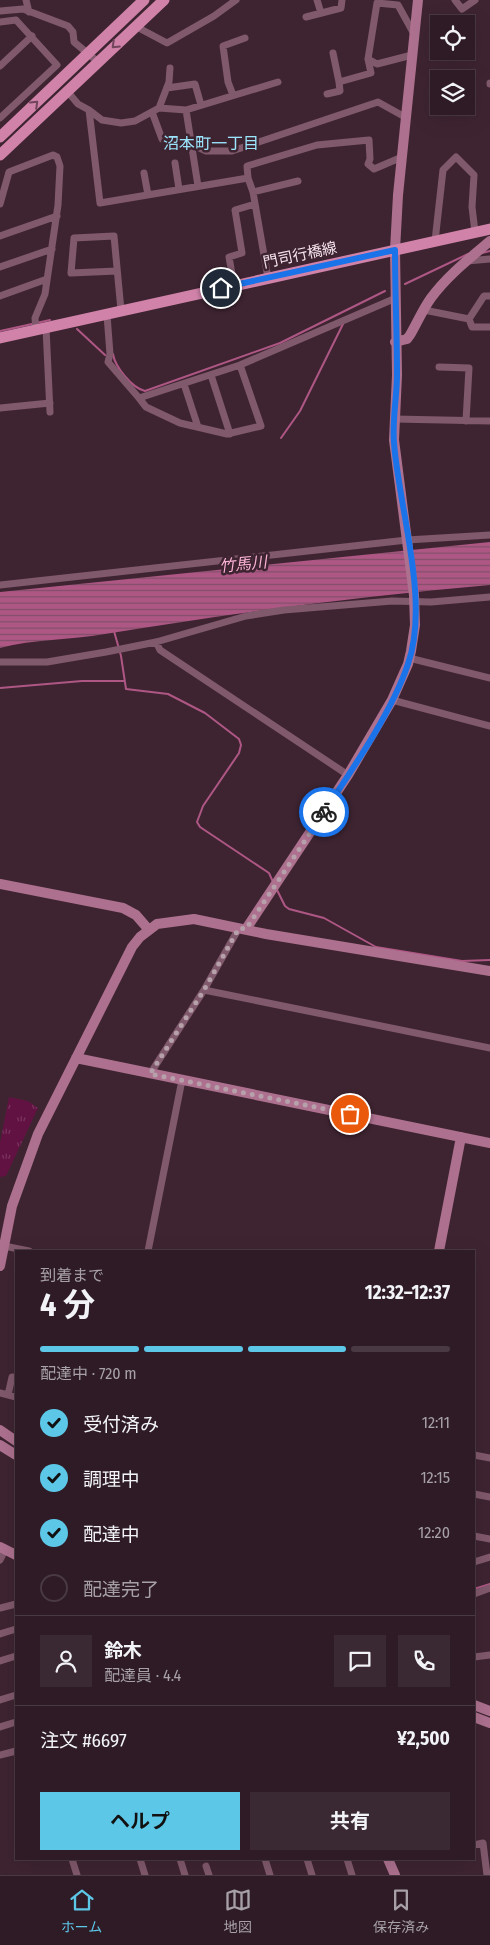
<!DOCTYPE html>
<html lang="ja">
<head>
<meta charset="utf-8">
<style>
	body { margin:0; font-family:"Fira Sans Condensed","Noto Sans JP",sans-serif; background:#3a2832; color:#f1f3f6; height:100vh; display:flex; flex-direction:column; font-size:19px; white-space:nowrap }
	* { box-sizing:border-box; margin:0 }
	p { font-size:16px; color:#a7a1a7 }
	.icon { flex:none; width:28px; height:28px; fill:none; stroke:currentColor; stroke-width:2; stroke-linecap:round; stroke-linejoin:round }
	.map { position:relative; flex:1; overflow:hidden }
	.drawer { position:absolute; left:15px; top:1250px; width:460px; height:610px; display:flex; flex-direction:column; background:#2e1b25; border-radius:0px; box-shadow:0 5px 20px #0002,0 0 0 1px #493942 }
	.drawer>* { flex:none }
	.buttons { position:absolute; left:430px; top:15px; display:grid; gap:10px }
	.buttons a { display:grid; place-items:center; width:45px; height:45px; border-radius:0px; background:#2e1b25; box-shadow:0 5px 20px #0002,0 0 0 1px #493942; font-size:25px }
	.pin { position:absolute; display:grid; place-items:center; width:42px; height:42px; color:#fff; margin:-21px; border:2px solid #fff; border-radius:50%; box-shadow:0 1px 5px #0007 }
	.courier { position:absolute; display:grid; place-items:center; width:50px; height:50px; margin:-25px; border:4px solid #1a73e8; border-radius:50%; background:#fff; color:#222; box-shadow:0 1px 6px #0007 }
	.summary em { font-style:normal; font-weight:700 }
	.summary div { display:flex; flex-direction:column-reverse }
	.summary { display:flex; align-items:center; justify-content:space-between; height:85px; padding:0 25px }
	h1 { font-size:32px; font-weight:700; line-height:38px }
	.bar { display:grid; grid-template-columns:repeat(4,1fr); gap:8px 5px; align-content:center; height:60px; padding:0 25px }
	.bar i { height:6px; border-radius:4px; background:#493942 }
	.bar .on { background:#5dc7e8 }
	.bar p { grid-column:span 4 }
	.line { display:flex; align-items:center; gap:12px; padding:0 25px; border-top:1px solid #493942 }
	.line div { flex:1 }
	.round { display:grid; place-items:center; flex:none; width:52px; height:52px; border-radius:0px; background:#3a2832 }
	ol { padding:0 25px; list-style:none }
	li { display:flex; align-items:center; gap:15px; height:55px }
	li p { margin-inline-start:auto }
	li .icon { padding:5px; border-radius:50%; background:#5dc7e8; color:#111; stroke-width:4 }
	li:last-child { color:#a7a1a7 }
	li i { width:28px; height:28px; border:2px solid #493942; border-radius:50% }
	.action { display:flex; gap:10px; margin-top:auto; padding:10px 25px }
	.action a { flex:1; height:58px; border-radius:0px; background:#5dc7e8; color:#111; font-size:20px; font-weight:700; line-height:58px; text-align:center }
	.action a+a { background:#3a2832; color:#f1f3f6 }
	.tabs { display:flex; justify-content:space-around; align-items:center; height:70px; border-top:1px solid #493942; background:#2e1b25; font-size:14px; color:#a7a1a7 }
	.tabs a { display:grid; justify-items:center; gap:2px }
	.tabs .on { color:#5dc7e8 }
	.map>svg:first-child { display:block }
</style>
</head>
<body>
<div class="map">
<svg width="490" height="1875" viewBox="0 0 490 1875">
	<defs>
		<pattern id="grass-tufts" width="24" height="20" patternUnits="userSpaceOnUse" patternTransform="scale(1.25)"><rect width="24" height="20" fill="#621242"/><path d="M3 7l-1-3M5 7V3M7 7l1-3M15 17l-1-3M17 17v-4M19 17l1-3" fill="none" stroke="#79345e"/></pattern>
		<pattern id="water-rules" width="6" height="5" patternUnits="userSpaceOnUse" patternTransform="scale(1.25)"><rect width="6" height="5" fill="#ae5785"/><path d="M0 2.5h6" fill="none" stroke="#814f69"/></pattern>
	</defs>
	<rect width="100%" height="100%" fill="#3e2431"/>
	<!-- grass -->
	<path fill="url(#grass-tufts)" d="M9 1097 28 1101 38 1108 6 1176 0 1177V1143Z"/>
	<!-- water -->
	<path fill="url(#water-rules)" d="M490 542V585C361 596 233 613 105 634 70 640 34 639 0 648V592Z"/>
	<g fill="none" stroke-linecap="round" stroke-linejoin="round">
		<!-- stream -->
		<path stroke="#ae5785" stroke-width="2" d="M482 253 490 251
			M405 284 468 254
			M77 329 105 355
			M0 331 50 320
			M113 354C115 367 132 388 145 391L280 343 385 291
			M281 438 300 411 343 324
			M114 631 121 656 126 689 168 694 205 713 239 739 241 745 239 753 203 806 197 822 200 827 269 873 273 882
			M0 688 82 681H124
			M276 888 285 906 289 909 324 918 376 947 462 961 490 960
			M474 1589 490 1584"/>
		<!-- street -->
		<path stroke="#80596c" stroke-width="7" d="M26 0 29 12
			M317 0 321 13
			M455 0 462 9 475 0
			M0 11 23 9 68 26 73 32 74 42 97 61
			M306 17 341 8 342 0
			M0 22 16 20 57 65 0 118
			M135 26 167 43 214 16 236 0
			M333 53 339 82 371 73 368 59 377 3 398 5 414 34
			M368 59 377 64 412 55
			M0 66 32 36
			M490 83V84
			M167 88 195 84 201 105
			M67 91 78 104 89 110 100 203 248 178 253 192 268 278
			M327 94 340 91 339 82
			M233 95 228 82 223 46 245 38
			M159 108 169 82 170 68
			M89 110 102 120 121 123 135 121 159 108 186 110
			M152 112 162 139
			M191 144 206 151H232L378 102 405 117
			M175 163 179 189
			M144 173 148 195
			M248 178 247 166 317 145 369 140 370 159 368 164 374 169 402 157
			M198 186 186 110 278 82
			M253 192 298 181
			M0 204 9 172 53 155 57 157 60 166 58 205 45 294 35 318 36 331
			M0 236 57 216
			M435 241 443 170 456 157 474 175 472 207 475 232
			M467 261 490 259
			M0 267 52 249
			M117 271 71 273 74 238 114 236 121 310
			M234 285 229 257 242 253 235 210 255 204
			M0 296 47 279
			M424 310 469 319
			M107 315 110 354 108 362 139 398 240 365 396 298
			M469 319 484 296H490
			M469 319 472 327H490
			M46 328 50 412
			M439 367 469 368 466 421
			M211 375 230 434
			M184 384 198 427
			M139 398 146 407 180 423 227 434 261 426 240 365
			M0 408 50 403
			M394 419 490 421
			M0 585 407 540 490 535
			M156 642 160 650 348 775
			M409 658 490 678
			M0 662H47L106 652 156 642 246 616 284 610 392 601 431 602 490 597
			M392 700 490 726
			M204 990 490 1048
			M150 1074 204 990 239 928
			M4 1246 29 1251
			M148 1251 182 1080
			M0 1393 16 1397
			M8 1395 12 1377 16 1378
			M474 1455 490 1458
			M474 1494 490 1497
			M474 1536 490 1539
			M0 1560 5 1550
			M474 1562 490 1557
			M474 1594 490 1588
			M0 1608 16 1604
			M0 1634 16 1629
			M474 1657 490 1655
			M0 1661 16 1656
			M0 1700 16 1695
			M0 1727 16 1722
			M0 1755 16 1751
			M474 1845 483 1843 487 1875
			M72 1859 77 1875
			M140 1859 145 1875
			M180 1859 185 1875
			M265 1859 270 1875
			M307 1859 312 1875
			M347 1859 352 1875
			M206 1866 209 1875"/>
		<!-- secondary -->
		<path stroke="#ad718f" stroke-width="10" d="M395 342 407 339 410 335C417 323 423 309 431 298 448 275 469 259 490 241
			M0 884 123 908 136 915 149 930
			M246 929 348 775 392 700 408 664 411 651 415 625 414 595 394 440 397 375 395 250 398 195 418 0
			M76 1058 490 1143
			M439 1251 461 1137
			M0 1266 12 1206 38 1134 132 947 140 937 157 924 194 919 266 934 490 971
			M0 1430 16 1441
			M0 1445 16 1455
			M0 1547 16 1555
			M474 1705 490 1711
			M474 1717 490 1723
			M388 1859 395 1875"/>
		<!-- primary -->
		<path stroke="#d082a9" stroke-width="11" d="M0 137 144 0
			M0 155 164 0
			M0 338 490 229"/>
	</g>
	<!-- one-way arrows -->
	<defs><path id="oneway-chevron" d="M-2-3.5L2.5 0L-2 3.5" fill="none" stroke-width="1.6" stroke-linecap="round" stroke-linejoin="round" transform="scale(1.25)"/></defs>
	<g stroke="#71455b">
		<use href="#oneway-chevron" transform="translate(115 45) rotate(136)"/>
		<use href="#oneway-chevron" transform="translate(35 104) rotate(-44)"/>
	</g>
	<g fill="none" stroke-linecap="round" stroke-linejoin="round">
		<!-- done -->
		<path stroke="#b6a1ab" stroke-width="5" stroke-dasharray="0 9" d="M324 812 246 929 239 928 204 990 150 1074 350 1114"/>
		<!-- route -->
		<path stroke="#1a73e8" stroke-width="6" d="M221 288 395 250C395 291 397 333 397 375 397 397 392 420 394 443 399 509 430 601 408 664 392 712 352 770 324 812"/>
	</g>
	<g text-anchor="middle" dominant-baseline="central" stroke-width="5" stroke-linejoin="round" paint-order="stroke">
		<!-- street labels -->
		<g font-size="15" fill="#f7e5ed" stroke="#3e2431">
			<text transform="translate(300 255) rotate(-12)">門司行橋線</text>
		</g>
		<!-- neighbourhood labels -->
		<g font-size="16" fill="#9ce5fe" stroke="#3e2431">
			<text x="211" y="143">沼本町一丁目</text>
		</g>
		<!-- water labels -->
		<g font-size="16" font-style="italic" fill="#fab2d5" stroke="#3e2431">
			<text transform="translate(243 564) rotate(-6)">竹馬川</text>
		</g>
	</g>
</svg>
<div class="buttons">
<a><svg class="icon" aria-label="locate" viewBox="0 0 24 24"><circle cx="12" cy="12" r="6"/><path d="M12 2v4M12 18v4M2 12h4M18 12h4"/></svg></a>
<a><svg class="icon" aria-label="layers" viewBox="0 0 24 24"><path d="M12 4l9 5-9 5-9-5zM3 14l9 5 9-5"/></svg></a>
</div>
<div class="pin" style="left:350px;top:1114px;background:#ea580c"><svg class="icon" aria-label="bag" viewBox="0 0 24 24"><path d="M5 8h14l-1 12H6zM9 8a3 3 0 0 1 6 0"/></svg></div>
<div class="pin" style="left:221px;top:288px;background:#1f2937"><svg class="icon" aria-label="home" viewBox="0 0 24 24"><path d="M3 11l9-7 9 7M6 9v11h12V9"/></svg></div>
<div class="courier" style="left:324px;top:812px"><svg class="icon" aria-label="bike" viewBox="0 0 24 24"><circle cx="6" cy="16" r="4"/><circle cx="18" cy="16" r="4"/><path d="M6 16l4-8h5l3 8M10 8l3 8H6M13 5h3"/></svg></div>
<section class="drawer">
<div class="summary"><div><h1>4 分</h1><p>到着まで</p></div><em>12:32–12:37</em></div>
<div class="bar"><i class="on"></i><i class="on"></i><i class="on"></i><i></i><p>配達中 · 720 m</p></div>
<ol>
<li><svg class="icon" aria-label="check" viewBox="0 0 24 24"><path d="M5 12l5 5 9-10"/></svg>受付済み<p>12:11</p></li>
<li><svg class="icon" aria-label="check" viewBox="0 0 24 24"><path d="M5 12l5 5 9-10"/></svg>調理中<p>12:15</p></li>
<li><svg class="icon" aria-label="check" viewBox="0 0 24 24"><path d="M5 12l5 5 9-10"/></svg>配達中<p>12:20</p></li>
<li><i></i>配達完了</li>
</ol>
<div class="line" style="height:90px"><a class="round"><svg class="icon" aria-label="person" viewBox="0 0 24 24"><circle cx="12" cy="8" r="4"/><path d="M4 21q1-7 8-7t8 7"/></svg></a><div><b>鈴木</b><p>配達員 · 4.4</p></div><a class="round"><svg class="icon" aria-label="chat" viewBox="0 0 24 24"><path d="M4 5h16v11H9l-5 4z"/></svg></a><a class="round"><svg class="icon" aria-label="phone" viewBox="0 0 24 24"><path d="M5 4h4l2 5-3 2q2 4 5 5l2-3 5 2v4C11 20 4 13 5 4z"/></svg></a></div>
<div class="line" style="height:65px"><div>注文 #6697</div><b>¥2,500</b></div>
<div class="action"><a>ヘルプ</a><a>共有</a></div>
</section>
</div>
<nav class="tabs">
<a class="on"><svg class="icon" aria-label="home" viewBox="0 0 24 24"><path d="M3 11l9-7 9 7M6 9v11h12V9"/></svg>ホーム</a>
<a><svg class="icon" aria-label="map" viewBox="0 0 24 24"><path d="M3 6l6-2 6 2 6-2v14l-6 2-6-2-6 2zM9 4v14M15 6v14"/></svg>地図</a>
<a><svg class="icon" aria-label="saved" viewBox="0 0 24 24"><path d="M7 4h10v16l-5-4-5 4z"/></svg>保存済み</a>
</nav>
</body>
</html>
